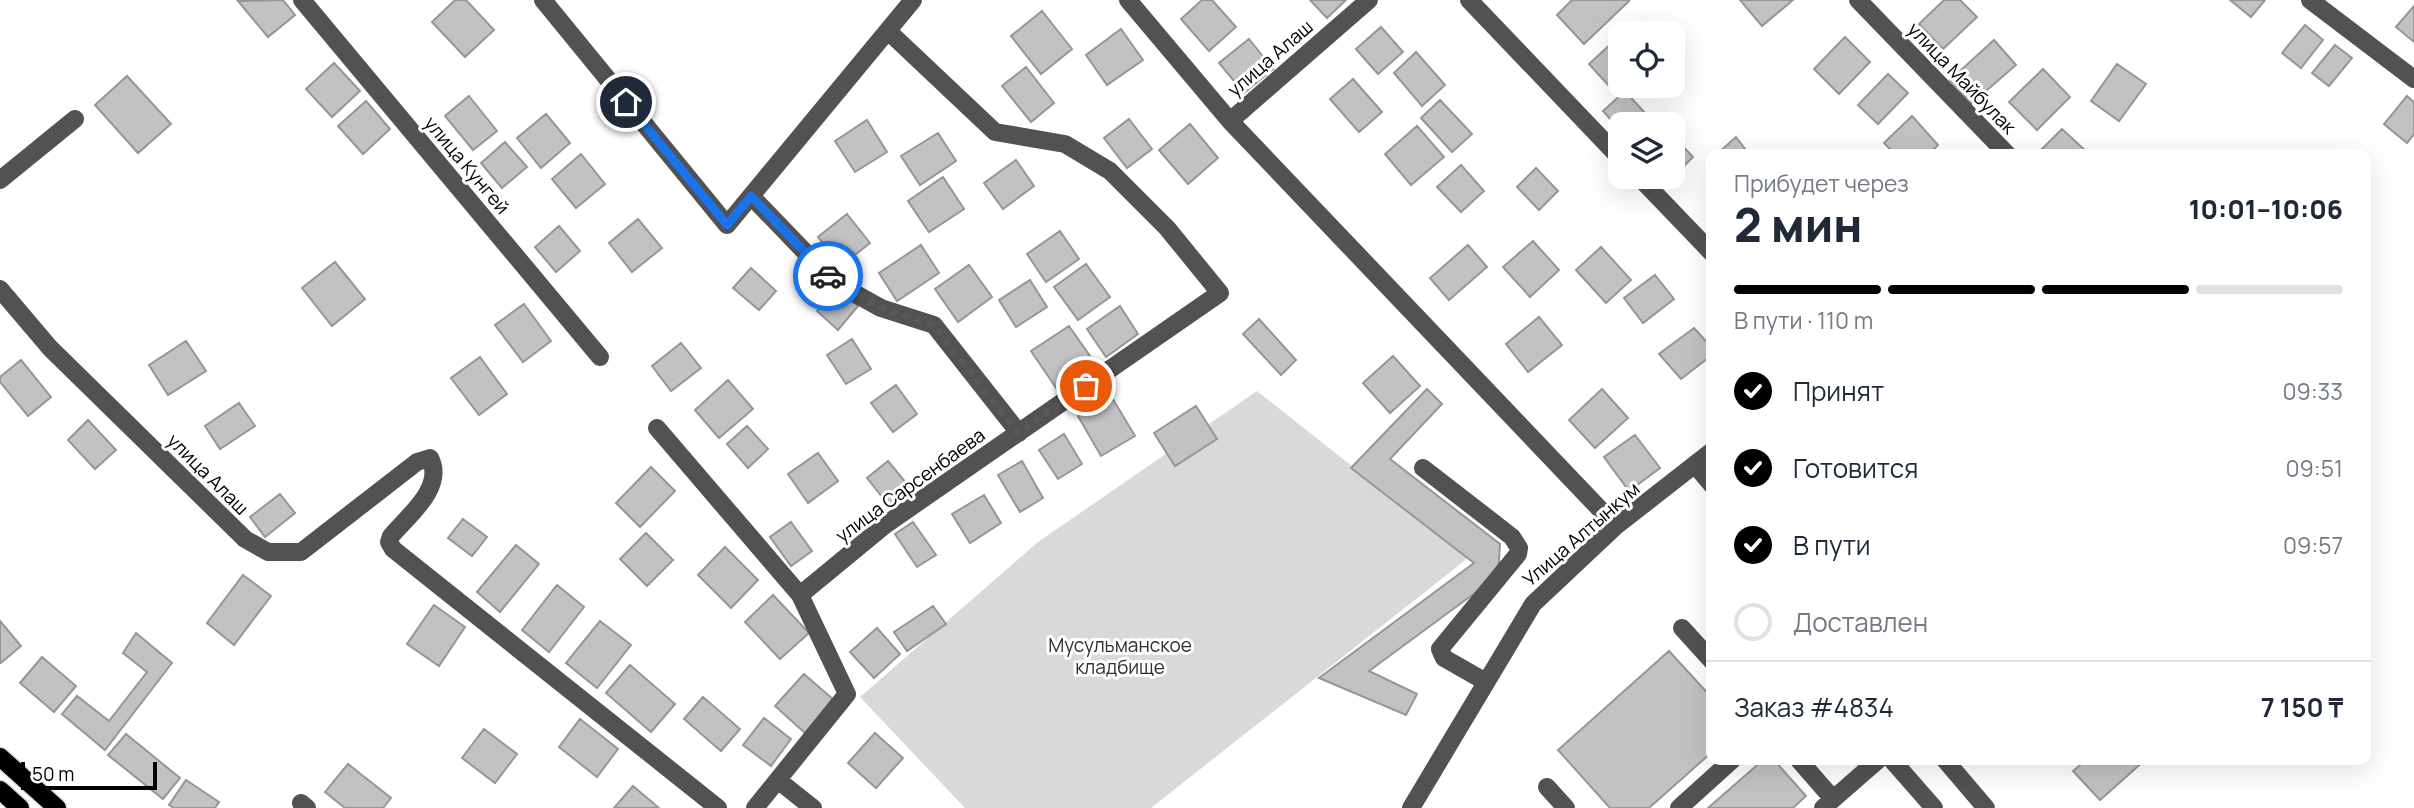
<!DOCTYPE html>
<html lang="ru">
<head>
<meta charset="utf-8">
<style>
	body { margin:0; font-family:Manrope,sans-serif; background:#f6f6f7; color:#1f2937; height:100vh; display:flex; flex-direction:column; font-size:26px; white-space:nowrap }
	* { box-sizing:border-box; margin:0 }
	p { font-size:23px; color:#747a83 }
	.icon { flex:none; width:38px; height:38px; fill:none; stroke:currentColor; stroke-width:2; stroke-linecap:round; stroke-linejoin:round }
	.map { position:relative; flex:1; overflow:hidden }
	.sheet { position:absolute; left:1706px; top:149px; width:665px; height:616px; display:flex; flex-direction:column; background:#fff; border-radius:14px; box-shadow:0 7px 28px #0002 }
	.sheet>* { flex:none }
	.tools { position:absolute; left:1608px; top:21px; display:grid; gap:14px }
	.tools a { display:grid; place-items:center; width:77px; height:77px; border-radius:14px; background:#fff; box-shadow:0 7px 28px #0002; font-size:35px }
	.scale { position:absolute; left:21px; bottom:18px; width:136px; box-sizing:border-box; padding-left:7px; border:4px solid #000; border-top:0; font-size:19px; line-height:24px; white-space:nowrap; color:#000; -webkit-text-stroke:5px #fff; paint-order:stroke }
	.pin { position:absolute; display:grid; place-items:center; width:60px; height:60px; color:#fff; margin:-30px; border:4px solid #fff; border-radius:50%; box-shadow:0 2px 7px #0007 }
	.courier { position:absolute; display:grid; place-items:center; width:70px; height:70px; margin:-35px; border:5px solid #1a73e8; border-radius:50%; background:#fff; color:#222; box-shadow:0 2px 9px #0007 }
	.head em { font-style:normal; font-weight:800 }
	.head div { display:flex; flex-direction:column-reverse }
	.head { display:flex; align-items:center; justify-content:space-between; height:119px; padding:0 28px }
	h1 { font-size:46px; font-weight:800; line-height:52px }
	.bar { display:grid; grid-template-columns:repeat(4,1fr); gap:10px 7px; align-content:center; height:84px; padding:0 28px }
	.bar i { height:9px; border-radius:5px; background:#e0e1e3 }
	.bar .active { background:#000 }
	.bar p { grid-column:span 4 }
	.line { display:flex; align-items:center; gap:18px; padding:0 28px; border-top:2px solid #e0e1e3 }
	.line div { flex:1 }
	ol { padding:0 28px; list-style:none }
	li { display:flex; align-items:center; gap:21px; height:77px }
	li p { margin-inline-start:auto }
	li .icon { padding:7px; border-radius:50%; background:#000; color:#fff; stroke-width:4 }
	li:last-child { color:#747a83 }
	li i { width:38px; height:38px; border:4px solid #e0e1e3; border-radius:50% }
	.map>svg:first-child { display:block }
</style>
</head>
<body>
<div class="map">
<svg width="2414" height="808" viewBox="0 0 2414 808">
	<rect width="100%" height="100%" fill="#fff"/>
	<!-- green -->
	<path fill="#d9d9d9" d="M1257 391 1468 558 1151 808H965L860 697 1038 542Z"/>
	<!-- building -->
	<path fill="#c2c2c2" stroke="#969696" stroke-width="2" d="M283 0 295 15 268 37 238 1Z
		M455 0H466L494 30 465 57 432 22Z
		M1202 0H1212L1236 27 1209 51 1181 19Z
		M1310 0H1346L1327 18Z
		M1572 0H1629V1L1584 44 1557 15Z
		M1740 0H1793L1762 26Z
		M1944 0H1960L1977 17 1943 49 1919 24Z
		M2230 0H2265L2251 17Z
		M2414 6V42L2396 27Z
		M1042 11 1072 49 1041 74 1011 36Z
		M2305 25 2323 40 2301 68 2282 53Z
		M1381 27 1403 52 1378 74 1356 49Z
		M1121 29 1143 60 1107 85 1086 55Z
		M1845 37 1870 62 1839 94 1814 69Z
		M1249 39 1273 69 1244 93 1219 63Z
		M1994 40 2016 65 1971 104 1950 80Z
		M1614 41 1620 48V80L1611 88 1589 64Z
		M2335 45 2352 58 2329 86 2312 73Z
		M1416 52 1445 85 1422 106 1394 73Z
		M334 63 360 91 332 117 306 89Z
		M2117 64 2146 84 2119 121 2091 101Z
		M1026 67 1054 103 1031 122 1002 86Z
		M2043 69 2070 97 2037 130 2009 102Z
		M1888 74 1908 93 1878 124 1858 105Z
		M127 76 171 124 138 153 95 105Z
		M1353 79 1382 112 1359 132 1330 99Z
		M1625 91 1655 124H1620V130L1603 111Z
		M469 96 497 131 473 150 445 116Z
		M2407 96 2414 102V134L2407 143 2384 124Z
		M1440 100 1472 134 1452 152 1421 118Z
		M366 101 390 129 363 154 338 126Z
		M546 114 570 143 541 168 517 138Z
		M1912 116 1938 145 1929 154H1895L1884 143Z
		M1129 119 1152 149 1127 168 1104 138Z
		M867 120 887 152 855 172 835 141Z
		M1190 124 1218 158 1188 184 1159 150Z
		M1417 126 1444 157 1411 185 1385 154Z
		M2062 129 2087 152 2037 154Z
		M938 133 956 161 920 185 901 156Z
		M1673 136 1693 157 1673 177Z
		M1736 137 1749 154H1717Z
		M505 142 527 167 502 188 481 163Z
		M581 154 605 184 576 208 552 179Z
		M1016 160 1034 186 1003 209 984 183Z
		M1461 165 1484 191 1461 212 1437 187Z
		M1536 168 1558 191 1539 210 1517 187Z
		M943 177 964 209 929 232 908 201Z
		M847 214 870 243 841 266 818 237Z
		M638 219 662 248 632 272 609 243Z
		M559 226 580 251 556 272 535 247Z
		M1060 231 1079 259 1046 282 1027 254Z
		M1533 241 1559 270 1530 297 1503 267Z
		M921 245 939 273 897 301 879 273Z
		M1468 245 1487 267 1449 300 1430 278Z
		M1601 247 1631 280 1606 303 1576 270Z
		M335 262 365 299 332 326 302 288Z
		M1086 264 1110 297 1078 320 1054 287Z
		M969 265 992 297 958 322 935 289Z
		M751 268 776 291 759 310 733 288Z
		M1655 275 1674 299 1643 323 1624 298Z
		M1030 280 1047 307 1016 327 999 300Z
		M837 288 858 306 838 330 817 311Z
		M524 304 551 341 523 362 495 325Z
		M1120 306 1138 334 1106 357 1087 329Z
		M1539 317 1562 345 1528 372 1506 344Z
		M1259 319 1296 360 1281 375 1243 334Z
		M1069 326 1097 366 1059 392 1031 351Z
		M1694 328 1712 348V355L1681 379 1659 354Z
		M852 339 871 369 846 384 827 355Z
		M186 341 206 371 168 395 149 365Z
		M681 343 701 368 671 391 652 366Z
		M1393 356 1420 386 1390 413 1363 383Z
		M480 357 507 394 479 415 451 378Z
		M21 360 51 397 28 416 0 382V377Z
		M728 380 753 409 719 438 695 410Z
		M896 385 917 414 893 432 871 403Z
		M1427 389 1442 404 1390 459 1500 544 1498 576 1369 671 1417 694 1406 715 1319 678 1474 563 1351 468Z
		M1602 389 1628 418 1595 448 1569 420Z
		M1111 396 1135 436 1101 456 1078 416Z
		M239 403 255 426 220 449 205 426Z
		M1196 406 1217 439 1175 466 1154 433Z
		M88 420 116 450 95 469 68 440Z
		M747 426 768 449 748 468 727 444Z
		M1064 434 1082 464 1058 479 1039 450Z
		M1635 435 1660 468 1629 491 1604 457Z
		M818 453 838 481 808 503 788 474Z
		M888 461 912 490 890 507 867 478Z
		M1022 461 1043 498 1020 512 998 475Z
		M651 467 675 491 640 527 616 503Z
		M280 494 295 513 265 537 250 517Z
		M984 495 1001 523 970 543 952 514Z
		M463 519 487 537 472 556 448 538Z
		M791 522 812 551 791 566 770 537Z
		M913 522 936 555 917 567 895 534Z
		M646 533 673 560 647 586 620 559Z
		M516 545 539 564 500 612 477 592Z
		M725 547 758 580 731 608 698 575Z
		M243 575 271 596 234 645 207 623Z
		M557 585 584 607 549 652 522 630Z
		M773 595 809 633 780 659 745 622Z
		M434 605 465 627 439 666 407 644Z
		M933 606 946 624 907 651 894 632Z
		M0 621 21 646 1 663 0 662Z
		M600 621 631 645 597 688 566 663Z
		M877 628 900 654 874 678 850 652Z
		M136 633 172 663 105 750 62 714 77 696 109 721 147 672 123 653Z
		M1669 651 1712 698V752L1649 808H1610L1558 750Z
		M42 657 76 686 54 712 20 683Z
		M630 665 675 704 651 732 606 693Z
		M804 674 834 700 805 733 775 706Z
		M703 697 740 729 721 751 684 719Z
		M764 718 791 739 771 766 743 745Z
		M580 719 618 749 597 777 559 747Z
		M484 729 517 754 495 783 462 758Z
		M875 733 903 758 876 788 848 763Z
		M126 734 180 778 163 799 108 755Z
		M1763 760H1774L1806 796 1793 808H1708Z
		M2086 760H2145L2100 800 2073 771Z
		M348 764 391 798 383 808H345L325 792Z
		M186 780 219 802 215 808H174L169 805Z
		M633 786 659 808H614Z"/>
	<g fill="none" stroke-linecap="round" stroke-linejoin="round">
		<!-- major casing -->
		<g stroke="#dbdbdb" stroke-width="21">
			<path id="major" d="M0 757 57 808
				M0 790 20 808"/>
		</g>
		<!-- minor -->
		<path stroke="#525252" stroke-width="18" d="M302 0 600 357
			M543 0 727 225 913 0
			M1128 0 1230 121 1616 526
			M1469 0 1620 158
			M1858 0 2007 154
			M2310 0 2414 79
			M1230 121 1369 0
			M1639 177 1712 253
			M0 180 75 119
			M751 196 834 282 881 308 934 325 1019 433
			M0 289 50 348 245 539 268 552H301L417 462 430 458C445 487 409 515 391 536L389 542 393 549 718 808
			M657 428 800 595 847 694 755 808
			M1696 466 1712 485
			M1423 468 1512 537 1519 548 1518 554 1440 649 1444 658 1486 682
			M800 595 885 525 1220 293 1167 228 1110 171 1065 144 995 132 888 31
			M1682 628 1712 661
			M1799 760 1833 799
			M1892 760 1934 808
			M1945 760 1986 808
			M779 781 813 808
			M1547 787 1566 808
			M301 803 307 808
			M1411 808 1533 604 1616 526 1712 451
			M1679 808 1732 760
			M1823 808 1878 760"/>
		<!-- major -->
		<use href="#major" stroke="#000" stroke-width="18"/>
	</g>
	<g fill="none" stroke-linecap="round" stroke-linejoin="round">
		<!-- done -->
		<path stroke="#595959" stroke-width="7" stroke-dasharray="0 12.6" d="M828 276 881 308 933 325 1018 433 1086 386"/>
		<!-- route -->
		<path stroke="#1a73e8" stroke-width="9" d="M626 102 727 225 751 196 828 276"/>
	</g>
	<g text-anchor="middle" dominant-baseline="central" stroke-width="6" stroke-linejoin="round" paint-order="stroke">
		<!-- street labels -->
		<g font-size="19" fill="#000" stroke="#fff">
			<text transform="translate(1270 58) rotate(-41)">улица Алаш</text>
			<text transform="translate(1962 78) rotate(46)">улица Майбулак</text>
			<text transform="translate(467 165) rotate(50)">улица Кунгей</text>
			<text transform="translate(208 474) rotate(45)">улица Алаш</text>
			<text transform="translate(910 485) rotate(-36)">улица Сарсенбаева</text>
			<text transform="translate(1581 534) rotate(-41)">Улица Алтынкум</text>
		</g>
		<!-- park labels -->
		<g font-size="19" fill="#303030" stroke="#fff">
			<text x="1120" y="645">Мусульманское<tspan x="1120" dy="22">кладбище</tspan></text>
		</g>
	</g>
</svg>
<div class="tools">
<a><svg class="icon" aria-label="locate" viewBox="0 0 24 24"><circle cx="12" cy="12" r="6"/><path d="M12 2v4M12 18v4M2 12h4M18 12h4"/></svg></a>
<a><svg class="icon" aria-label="layers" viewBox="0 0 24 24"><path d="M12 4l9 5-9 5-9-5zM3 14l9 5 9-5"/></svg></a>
</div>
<div class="scale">50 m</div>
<div class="pin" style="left:1086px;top:386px;background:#ea580c"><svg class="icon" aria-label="bag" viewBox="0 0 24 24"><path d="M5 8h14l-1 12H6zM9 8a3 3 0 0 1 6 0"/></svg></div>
<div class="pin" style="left:626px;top:102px;background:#1f2937"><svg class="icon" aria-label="home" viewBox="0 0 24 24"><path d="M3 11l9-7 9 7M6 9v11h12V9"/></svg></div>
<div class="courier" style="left:828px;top:276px"><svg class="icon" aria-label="car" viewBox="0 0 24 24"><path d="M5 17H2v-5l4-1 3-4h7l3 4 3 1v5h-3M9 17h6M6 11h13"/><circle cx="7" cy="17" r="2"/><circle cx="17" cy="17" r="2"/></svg></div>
<section class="sheet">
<div class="head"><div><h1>2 мин</h1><p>Прибудет через</p></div><em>10:01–10:06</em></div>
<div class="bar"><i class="active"></i><i class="active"></i><i class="active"></i><i></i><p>В пути · 110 m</p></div>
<ol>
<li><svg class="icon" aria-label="check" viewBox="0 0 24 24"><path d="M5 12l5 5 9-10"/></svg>Принят<p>09:33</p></li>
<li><svg class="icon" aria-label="check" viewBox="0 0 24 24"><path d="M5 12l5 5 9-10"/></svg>Готовится<p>09:51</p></li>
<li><svg class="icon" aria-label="check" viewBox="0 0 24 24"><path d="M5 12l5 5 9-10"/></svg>В пути<p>09:57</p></li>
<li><i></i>Доставлен</li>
</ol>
<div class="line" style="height:91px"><div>Заказ #4834</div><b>7 150 ₸</b></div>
</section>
</div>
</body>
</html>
